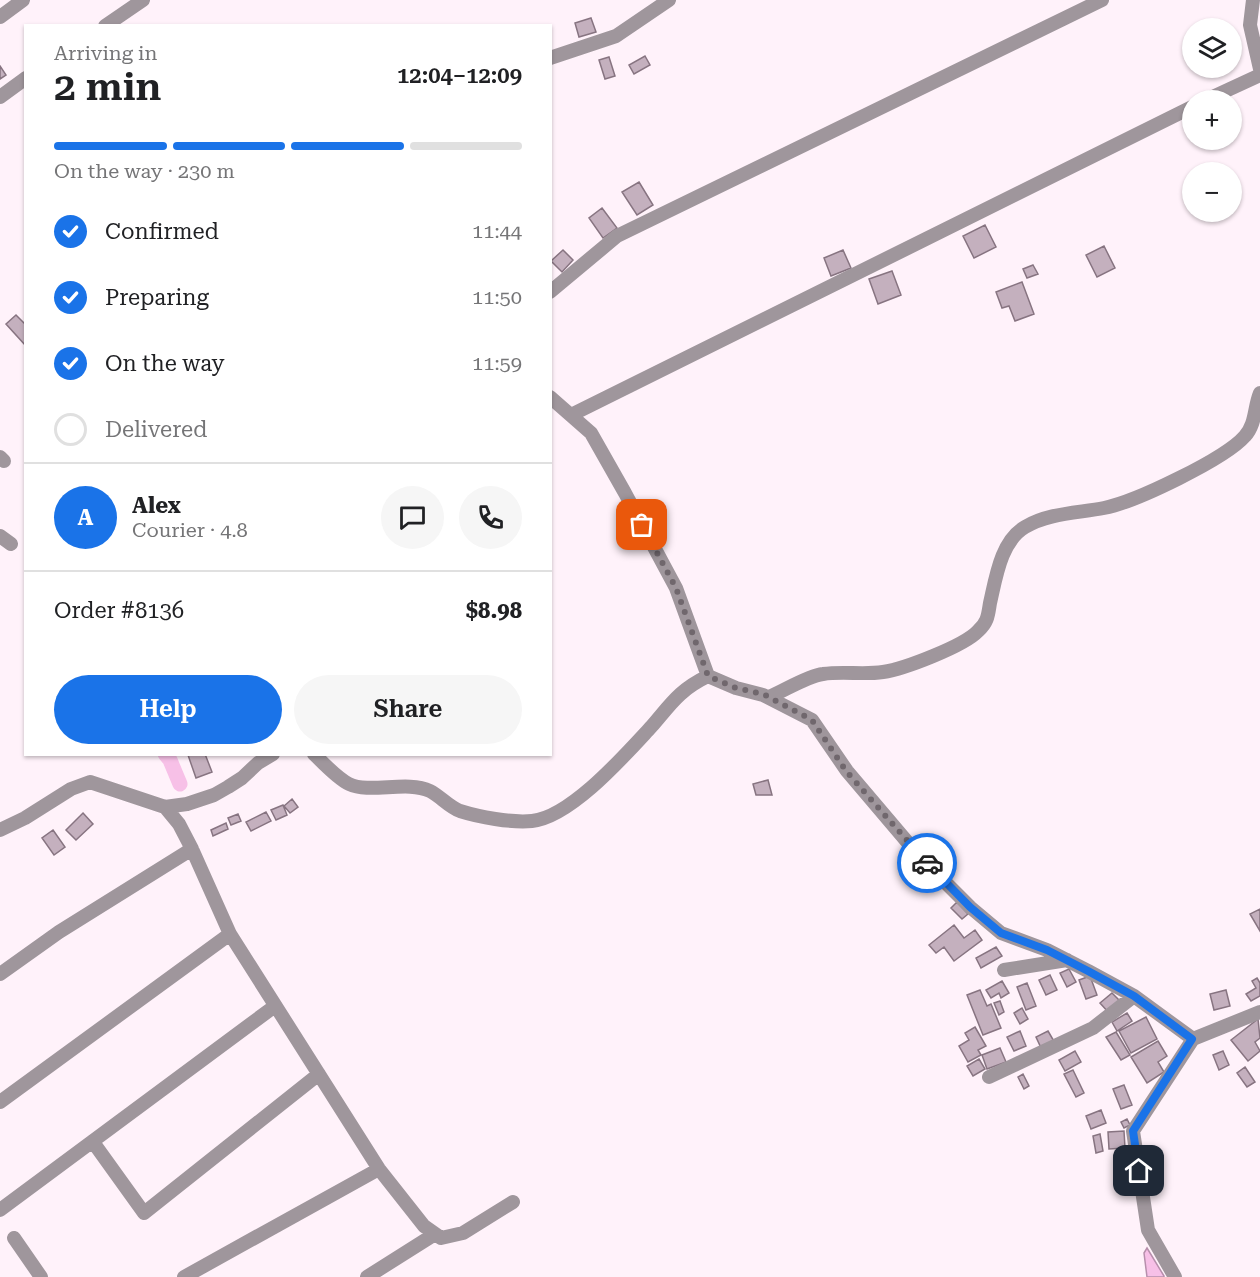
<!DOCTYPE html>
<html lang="en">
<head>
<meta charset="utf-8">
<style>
	body { margin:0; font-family:"Roboto Serif",serif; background:#f6f6f6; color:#202124; height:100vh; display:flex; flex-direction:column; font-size:22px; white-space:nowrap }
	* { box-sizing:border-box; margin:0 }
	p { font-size:20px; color:#757577 }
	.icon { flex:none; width:33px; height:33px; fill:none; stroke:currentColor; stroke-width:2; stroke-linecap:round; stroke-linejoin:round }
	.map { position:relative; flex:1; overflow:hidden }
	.drawer { position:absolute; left:24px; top:24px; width:528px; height:732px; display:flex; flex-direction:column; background:#fff; border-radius:0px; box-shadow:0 2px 4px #0004 }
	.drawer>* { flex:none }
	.controls { position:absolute; left:1182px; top:18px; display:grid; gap:12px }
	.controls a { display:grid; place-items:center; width:60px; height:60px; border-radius:50%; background:#fff; box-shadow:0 2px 4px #0004; font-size:30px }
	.pin { position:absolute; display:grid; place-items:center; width:51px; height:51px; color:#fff; margin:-26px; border-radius:12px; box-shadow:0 3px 9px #0006 }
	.courier { position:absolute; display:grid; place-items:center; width:60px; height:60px; margin:-30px; border:4px solid #1a73e8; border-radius:50%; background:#fff; color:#222; box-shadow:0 2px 8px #0007 }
	.headline em { font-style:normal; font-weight:600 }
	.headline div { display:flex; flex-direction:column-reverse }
	.headline { display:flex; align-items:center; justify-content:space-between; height:102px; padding:0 30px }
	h1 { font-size:39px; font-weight:600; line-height:45px }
	.bar { display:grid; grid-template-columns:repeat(4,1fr); gap:9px 6px; align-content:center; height:72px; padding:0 30px }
	.bar i { height:8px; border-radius:4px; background:#e0e0e0 }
	.bar .on { background:#1a73e8 }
	.bar p { grid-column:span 4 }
	.line { display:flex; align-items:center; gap:15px; padding:0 30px; border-top:2px solid #e0e0e0 }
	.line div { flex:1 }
	.round { display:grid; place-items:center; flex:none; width:63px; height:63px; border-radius:32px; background:#f6f6f6 }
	ol { padding:0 30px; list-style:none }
	li { display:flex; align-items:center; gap:18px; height:66px }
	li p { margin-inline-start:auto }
	li .icon { padding:6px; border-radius:50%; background:#1a73e8; color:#fff; stroke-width:4 }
	li:last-child { color:#757577 }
	li i { width:33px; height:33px; border:3px solid #e0e0e0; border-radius:50% }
	.primary-button { display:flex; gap:12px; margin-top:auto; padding:12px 30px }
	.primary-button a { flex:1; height:69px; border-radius:36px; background:#1a73e8; color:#fff; font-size:24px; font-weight:600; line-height:69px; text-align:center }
	.primary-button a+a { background:#f6f6f6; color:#202124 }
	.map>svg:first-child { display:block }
</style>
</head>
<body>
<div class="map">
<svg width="1260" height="1277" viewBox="0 0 1260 1277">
	<rect width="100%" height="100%" fill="#fff2fa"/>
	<!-- water -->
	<path fill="#f7c0e7" stroke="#b78fac" stroke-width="1.5" d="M1147 1248 1164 1276V1277H1147L1144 1253Z"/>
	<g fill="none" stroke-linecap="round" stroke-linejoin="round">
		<!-- canal -->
		<path stroke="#f7c0e7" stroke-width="15" d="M165 754 170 760 180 784"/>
	</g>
	<!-- building -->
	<path fill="#c4b0be" stroke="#877481" stroke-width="1.5" d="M591 18 596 32 579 37 575 23Z
		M645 56 650 65 634 74 629 65Z
		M609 57 615 76 605 79 599 60Z
		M0 66 6 75 0 79Z
		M639 182 653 205 637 215 622 192Z
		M602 208 617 228 603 238 589 218Z
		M985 225 996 247 974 258 963 236Z
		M1104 246 1115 268 1097 277 1086 255Z
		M563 250 573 260 562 272 551 261Z
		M843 250 851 268 831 276 824 258Z
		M1033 265 1038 274 1027 278 1023 269Z
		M892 271 901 295 878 304 869 279Z
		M1022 282 1034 314 1015 321 1009 306 1002 308 996 292Z
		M16 315 26 325V346L6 324Z
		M190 754H205L212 772 196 778 188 755Z
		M768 780 772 795H756L753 784Z
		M292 799 298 807 290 813 284 806Z
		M283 805 287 815 276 820 271 810Z
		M266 812 271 821 251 831 246 822Z
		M83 813 93 824 76 840 66 830Z
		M238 814 241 821 231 825 228 818Z
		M226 823 228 829 213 836 211 830Z
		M53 830 65 847 54 855 42 838Z
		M957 902 968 914 962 919 951 908Z
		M1260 909V931L1250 914Z
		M954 925 964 938 975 930 982 940 954 961 944 947 936 953 929 945Z
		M996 947 1002 956 981 968 976 958Z
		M1069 969 1076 982 1067 987 1060 973Z
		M1050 975 1057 990 1046 995 1039 980Z
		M1090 976 1097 995 1086 999 1079 980Z
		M1257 978 1260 983V996L1251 1001 1246 994 1256 988 1252 981Z
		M1002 981 1009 993 1001 998 999 993 991 998 986 990Z
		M1027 983 1036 1006 1026 1010 1017 987Z
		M980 990 987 1006 991 1004 1001 1028 983 1035 967 995Z
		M1226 990 1230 1006 1214 1010 1210 994Z
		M1112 993 1121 1002 1109 1013 1100 1003Z
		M1000 1001 1004 1012 999 1015 994 1003Z
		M1022 1008 1028 1019 1020 1024 1014 1013Z
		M1127 1013 1132 1021 1117 1031 1112 1022Z
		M1146 1017 1157 1039 1131 1053 1119 1031Z
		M1258 1019 1260 1038 1255 1042 1260 1051 1248 1061 1231 1040Z
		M975 1027 986 1046 978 1050 981 1055 968 1062 959 1046 969 1040 965 1033Z
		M1020 1031 1026 1046 1014 1051 1007 1037Z
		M1048 1031 1055 1043 1042 1050 1036 1037Z
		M1116 1032 1130 1055 1121 1060 1106 1037Z
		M1158 1041 1167 1056 1158 1062 1164 1072 1147 1083 1131 1057Z
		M1000 1048 1006 1062 987 1069 982 1055Z
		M1075 1051 1081 1062 1065 1071 1059 1060Z
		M1223 1051 1229 1065 1219 1070 1213 1055Z
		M979 1059 985 1069 973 1076 967 1066Z
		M1245 1067 1255 1082 1247 1087 1237 1073Z
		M1073 1070 1084 1093 1076 1097 1064 1074Z
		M1023 1074 1029 1086 1024 1089 1018 1077Z
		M1124 1085 1132 1105 1121 1109 1113 1089Z
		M1101 1110 1106 1123 1091 1129 1086 1116Z
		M1127 1119 1130 1125 1124 1128 1121 1122Z
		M1124 1131 1125 1148 1109 1149 1108 1132Z
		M1100 1134 1103 1151 1096 1153 1093 1136Z"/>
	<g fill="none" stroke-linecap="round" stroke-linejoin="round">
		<!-- street -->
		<path stroke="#9f969c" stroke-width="14" d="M1253 0 1250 25 1260 69
			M0 17 23 0
			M105 26 143 0
			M550 58 616 36 669 0
			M0 97 26 78
			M1206 100 1260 75
			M550 292 617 236 1102 0
			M550 397 591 433 625 493 676 588 708 676 736 688 763 695 812 720 847 771 920 857 970 907 1001 933 1047 950 1088 971 1134 996 1193 1039
			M571 415 1192 107
			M0 457 4 461
			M0 536 11 544
			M769 697C784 691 807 676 823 674 843 671 863 675 883 672 904 669 964 646 978 631 988 622 988 615 990 603 996 577 1001 541 1025 527 1048 513 1078 513 1104 508 1135 502 1225 459 1245 436 1256 424 1254 407 1260 393
			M314 754C323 763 338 779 349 784 370 794 407 780 430 791 440 796 449 807 460 811 479 817 511 823 532 821 571 817 625 755 651 727 671 704 679 690 708 676
			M165 807 179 824 192 849 230 934 379 1169 424 1226 441 1238 463 1233 513 1202
			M0 830 25 818 71 789 90 782 165 807 187 804 214 795 228 787 242 778 258 763 273 754
			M1004 970 1067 960
			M0 974 59 932 192 849
			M989 1077 1093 1028 1134 996
			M0 1102 230 934
			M93 1142 144 1213 319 1074
			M0 1210 275 1006
			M14 1238 41 1277
			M184 1277 379 1169
			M367 1277 435 1234
			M1175 1277 1148 1230 1133 1131 1193 1039 1260 1012"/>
	</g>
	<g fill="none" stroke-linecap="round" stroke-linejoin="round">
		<!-- done -->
		<path stroke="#70676d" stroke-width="6" stroke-dasharray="0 10.8" d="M642 525 676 588 708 676 736 688 763 694 812 720 846 771 927 863"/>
		<!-- route -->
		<path stroke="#1a73e8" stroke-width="8" d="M927 863 970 907 1001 933 1047 950 1088 971 1134 996 1192 1039 1133 1131 1139 1171"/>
	</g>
</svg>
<div class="controls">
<a><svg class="icon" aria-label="layers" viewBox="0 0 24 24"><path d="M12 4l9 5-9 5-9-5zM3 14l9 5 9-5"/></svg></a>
<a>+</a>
<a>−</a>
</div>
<div class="pin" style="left:642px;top:525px;background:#ea580c"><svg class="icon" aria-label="bag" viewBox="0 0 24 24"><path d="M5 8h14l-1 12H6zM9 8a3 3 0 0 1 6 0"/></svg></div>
<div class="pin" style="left:1139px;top:1171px;background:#1f2937"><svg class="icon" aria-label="home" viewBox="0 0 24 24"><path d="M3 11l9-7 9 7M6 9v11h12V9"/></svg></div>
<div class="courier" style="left:927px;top:863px"><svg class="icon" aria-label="car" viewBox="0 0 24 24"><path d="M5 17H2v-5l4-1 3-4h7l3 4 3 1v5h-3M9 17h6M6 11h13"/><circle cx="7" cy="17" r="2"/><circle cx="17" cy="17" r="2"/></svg></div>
<section class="drawer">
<div class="headline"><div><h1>2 min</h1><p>Arriving in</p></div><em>12:04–12:09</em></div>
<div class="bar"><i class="on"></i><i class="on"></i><i class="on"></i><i></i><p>On the way · 230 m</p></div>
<ol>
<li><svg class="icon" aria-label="check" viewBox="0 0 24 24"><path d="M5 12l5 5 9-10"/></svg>Confirmed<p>11:44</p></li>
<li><svg class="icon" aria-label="check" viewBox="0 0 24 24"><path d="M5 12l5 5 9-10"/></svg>Preparing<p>11:50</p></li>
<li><svg class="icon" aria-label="check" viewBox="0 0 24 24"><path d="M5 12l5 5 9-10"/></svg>On the way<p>11:59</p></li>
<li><i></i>Delivered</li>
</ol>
<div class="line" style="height:108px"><b class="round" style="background:#1a73e8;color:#fff">A</b><div><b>Alex</b><p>Courier · 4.8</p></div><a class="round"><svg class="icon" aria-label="chat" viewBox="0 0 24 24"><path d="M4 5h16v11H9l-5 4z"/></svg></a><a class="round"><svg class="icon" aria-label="phone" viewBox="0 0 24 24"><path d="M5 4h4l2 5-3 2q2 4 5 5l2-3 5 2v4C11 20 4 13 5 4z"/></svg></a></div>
<div class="line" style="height:78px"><div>Order #8136</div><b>$8.98</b></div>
<div class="primary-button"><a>Help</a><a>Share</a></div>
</section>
</div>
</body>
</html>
